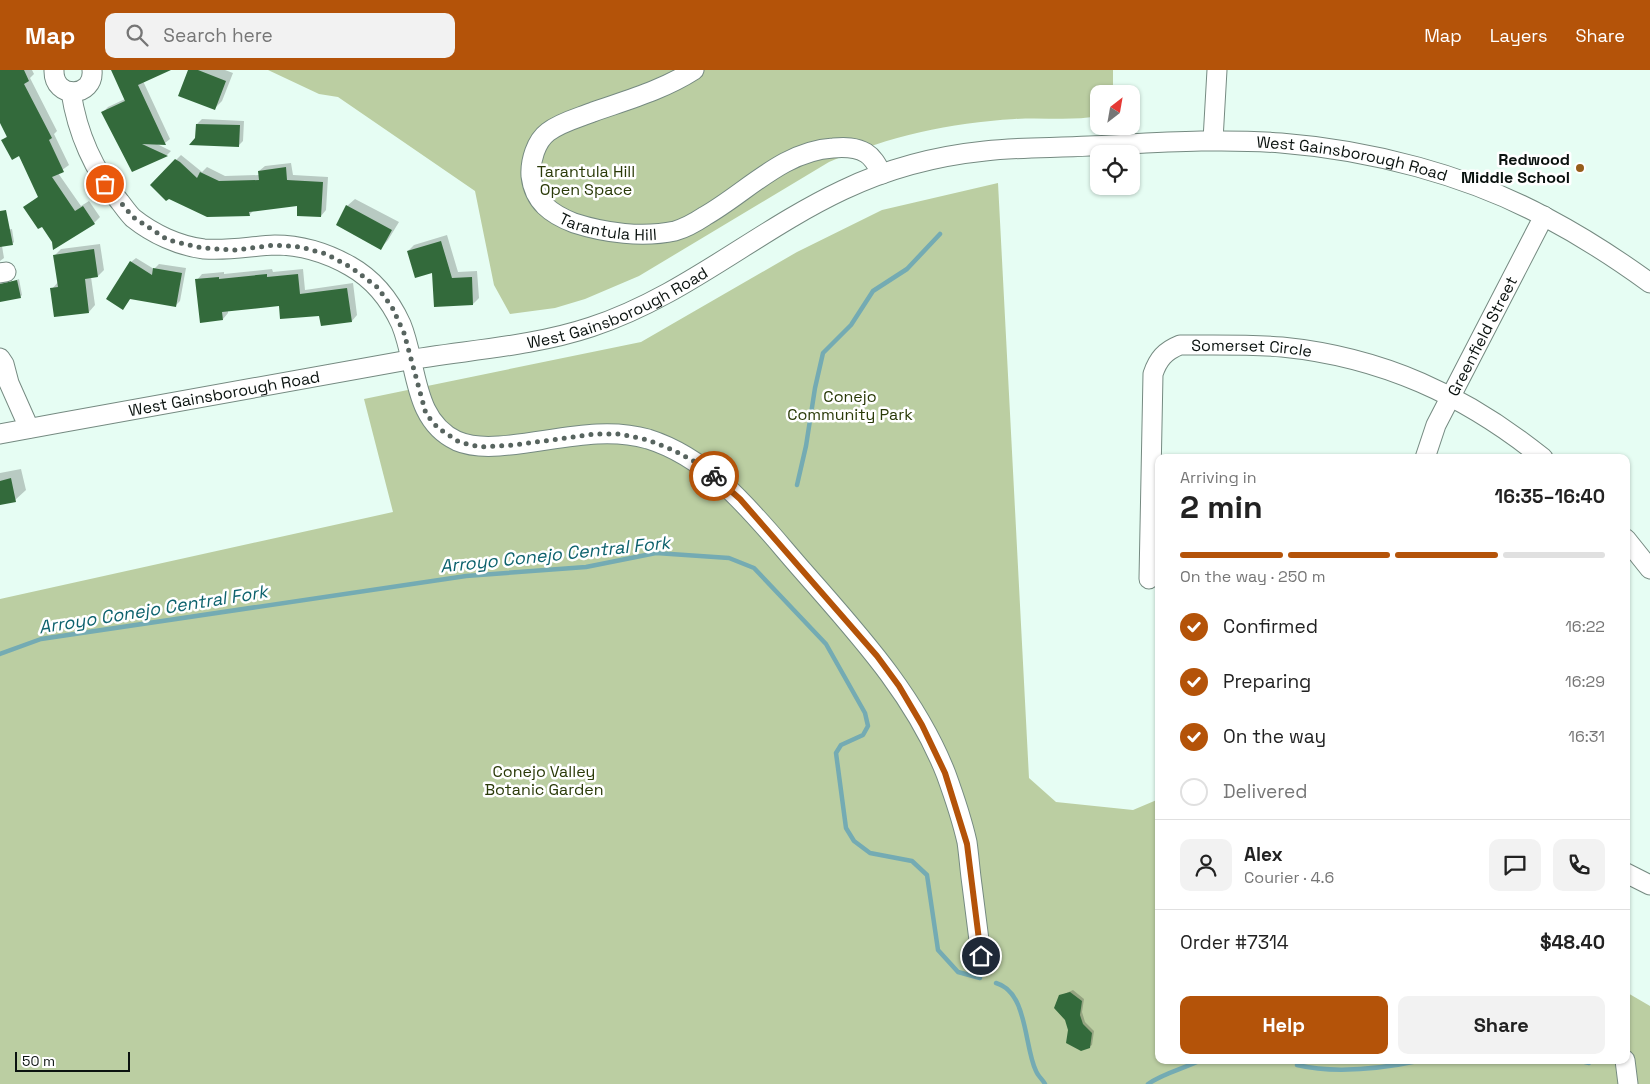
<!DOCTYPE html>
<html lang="en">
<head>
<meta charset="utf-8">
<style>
	body { margin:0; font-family:"Space Grotesk",sans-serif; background:#f2f2f2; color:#222; height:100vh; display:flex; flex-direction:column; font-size:19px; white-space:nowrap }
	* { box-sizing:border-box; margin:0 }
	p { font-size:16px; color:#767676 }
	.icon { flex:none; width:28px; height:28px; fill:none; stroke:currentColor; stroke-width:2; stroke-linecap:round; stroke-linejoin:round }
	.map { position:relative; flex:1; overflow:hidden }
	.side { position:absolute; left:1155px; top:384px; width:475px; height:610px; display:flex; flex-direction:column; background:#fff; border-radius:10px; box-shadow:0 1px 4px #0004 }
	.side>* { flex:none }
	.needle { width:32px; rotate:31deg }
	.tools { position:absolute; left:1090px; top:15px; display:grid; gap:10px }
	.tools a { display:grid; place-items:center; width:50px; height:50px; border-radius:10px; background:#fff; box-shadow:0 1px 4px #0004; font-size:25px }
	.scale { position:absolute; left:15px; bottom:12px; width:115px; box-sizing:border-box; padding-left:5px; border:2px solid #0a120f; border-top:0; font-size:14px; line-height:18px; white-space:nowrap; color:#0a120f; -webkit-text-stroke:4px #fff; paint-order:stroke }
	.pin { position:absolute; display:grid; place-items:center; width:42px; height:42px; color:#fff; margin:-21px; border:2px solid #fff; border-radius:50%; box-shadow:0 1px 5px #0007 }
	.courier { position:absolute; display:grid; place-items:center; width:50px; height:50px; margin:-25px; border:4px solid #b45309; border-radius:50%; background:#fff; color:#222; box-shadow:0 1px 6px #0007 }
	.summary em { font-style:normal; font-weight:800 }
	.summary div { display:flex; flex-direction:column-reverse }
	.summary { display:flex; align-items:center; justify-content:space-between; height:85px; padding:0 25px }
	h1 { font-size:32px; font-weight:800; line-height:38px }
	.bar { display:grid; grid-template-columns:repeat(4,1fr); gap:8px 5px; align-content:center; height:60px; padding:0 25px }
	.bar i { height:6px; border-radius:4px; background:#e0e0e0 }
	.bar .on { background:#b45309 }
	.bar p { grid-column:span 4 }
	.line { display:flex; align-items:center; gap:12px; padding:0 25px; border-top:1px solid #e0e0e0 }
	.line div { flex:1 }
	.round { display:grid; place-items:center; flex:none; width:52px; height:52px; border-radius:10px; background:#f2f2f2 }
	ol { padding:0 25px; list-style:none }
	li { display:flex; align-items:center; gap:15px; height:55px }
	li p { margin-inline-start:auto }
	li .icon { padding:5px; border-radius:50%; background:#b45309; color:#fff; stroke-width:4 }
	li:last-child { color:#767676 }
	li i { width:28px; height:28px; border:2px solid #e0e0e0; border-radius:50% }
	.cta { display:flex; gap:10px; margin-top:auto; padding:10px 25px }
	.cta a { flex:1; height:58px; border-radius:10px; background:#b45309; color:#fff; font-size:20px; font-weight:800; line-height:58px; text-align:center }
	.cta a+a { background:#f2f2f2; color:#222 }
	header { display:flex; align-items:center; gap:30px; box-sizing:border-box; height:70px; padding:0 25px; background:#b45309; color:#fff }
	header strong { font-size:24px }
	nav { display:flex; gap:28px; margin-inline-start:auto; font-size:18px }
	.search { width:350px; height:45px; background:#f2f2f2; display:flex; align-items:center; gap:12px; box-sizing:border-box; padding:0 18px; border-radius:10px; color:#767676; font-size:19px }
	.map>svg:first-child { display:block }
</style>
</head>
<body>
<header>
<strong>Map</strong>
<div class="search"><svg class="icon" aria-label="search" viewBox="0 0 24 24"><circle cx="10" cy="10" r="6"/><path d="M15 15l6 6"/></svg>Search here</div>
<nav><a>Map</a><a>Layers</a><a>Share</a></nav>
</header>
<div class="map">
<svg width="1650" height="1014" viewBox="0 0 1650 1014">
	<rect width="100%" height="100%" fill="#e6fdf3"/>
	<!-- green -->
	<path fill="#bbcea2" d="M268 0H1113V24H1099V46C1072 51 1042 47 1015 49 949 53 890 66 829 92L639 206 585 229 555 238 510 244 494 215 475 121 338 27 319 24Z
		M998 113 1029 708 1056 732 1133 740 1159 729V990H1626V922L1650 936V1014H0V529L393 442 364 329 641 272 797 182 882 140Z"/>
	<!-- shadow -->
	<path fill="#0003" d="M0 0H32L34 4 30 8 57 61 54 64 69 95 58 103 81 136 89 131 100 147 94 153 54 178 53 171 42 155 25 137 39 126 19 85 3 70 8 65 0 50Z
		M113 0H154L143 11 170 69 165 73H155L171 81 167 85 132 101 103 42 108 37 125 29Z
		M189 0H225L233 3 222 31 215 38Z
		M202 49 244 51 243 71 238 76 197 69V54Z
		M181 85 202 102 207 97 225 106 260 105 259 101 265 96 291 93 293 105 328 107 326 140 321 146 299 134 254 140 249 145 151 115Z
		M355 129 399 152 388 170 381 178 347 136Z
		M0 151 2 161 12 159 14 172 12 174 2 176 4 188 0 191Z
		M447 165 458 202 477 201 479 228 473 234 408 181 414 175Z
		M100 174 104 200 98 206 91 207 95 235 89 242 52 219 58 212 55 185 61 179Z
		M136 188 154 199 159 194 186 198 180 231 175 236 131 228 123 238 131 192Z
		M272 199 273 202 303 199 305 220 353 213 357 245 352 251 280 235 228 240V243L223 249 197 210 202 204 224 202V204Z
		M19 209 22 225 20 227 0 231V212H11Z
		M21 399 26 420 15 430 0 433V403Z
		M1073 920 1084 929 1082 942 1085 952 1094 961 1092 975 1089 977 1069 960 1060 926Z"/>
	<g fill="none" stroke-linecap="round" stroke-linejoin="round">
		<!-- stream -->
		<path stroke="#74abb3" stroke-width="4.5" d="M797 415 806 376 815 318 823 283 851 255 873 221 907 199 940 164
			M0 584 41 569 466 506 586 497 656 483 729 488 754 498 826 574 865 643 868 656 863 665 841 675 836 683 846 758 854 771 870 783 912 791 927 805 938 880 958 902 980 908
			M996 913C1028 922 1024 977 1036 1001 1038 1006 1043 1010 1045 1014
			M1577 990 1589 993
			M1297 995C1335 1004 1385 998 1423 990
			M1148 1014C1164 1003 1183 999 1201 990"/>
	</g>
	<!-- building -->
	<path fill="#336a3b" d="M0 0H24L29 11 24 14 52 68 49 70 64 102 52 107 75 141 83 136 95 154 53 180 52 172 42 157 38 159 23 137 38 127 19 86 12 90 1 70 7 67 0 53Z
		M111 0H171L138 15 166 75 142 74 168 86 132 102 101 42 125 31Z
		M188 0H198L226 11 215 40 178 26Z
		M196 54 240 55 239 77 189 75 195 68Z
		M175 89 180 92 197 108 200 102 219 111 259 110 258 101 286 97 287 110 323 112 321 147 297 146V136L249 142 250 146 207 147 169 129 166 131 150 115Z
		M346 135 392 160 381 180 336 155Z
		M6 140 13 175 0 177V141Z
		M441 171 452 208 472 207 473 235 434 237 432 203 415 208 407 181Z
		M94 179 98 207 85 209 89 243 54 247 50 218 58 217 53 185Z
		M130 191 152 205 153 198 182 203 176 237 130 229 123 240 106 229Z
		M267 204V207L298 204 300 224 347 218 352 252 321 256 319 246 280 249 279 236 222 242 223 250 200 253 195 209 219 207V209Z
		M17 210 21 228 0 232V214Z
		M11 408 16 432 0 435V411Z
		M1070 922 1082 931 1080 945 1083 954 1092 963 1090 978 1081 981 1066 973 1068 960 1065 950 1054 938 1059 925Z"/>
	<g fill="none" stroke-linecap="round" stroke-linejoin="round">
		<!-- minor casing -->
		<g stroke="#758a81" stroke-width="21">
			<g id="minor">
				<path d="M54 0C53 30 95 28 92 0"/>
				<path id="s1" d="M694 0C663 20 627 30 593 42 578 48 561 52 548 62 536 71 530 91 531 106 534 132 551 144 574 153 605 163 643 168 675 161 685 158 696 152 705 146 747 122 783 81 833 78 845 77 856 77 866 83 874 88 878 97 882 104"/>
				<path d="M71 22C77 62 94 101 120 132 124 137 128 143 133 148 153 164 179 176 204 179 230 181 251 176 275 175 302 175 327 183 350 196 373 209 390 230 401 254 418 295 412 350 457 371 471 377 485 377 499 376 548 373 599 355 648 369 715 390 759 451 803 501 858 564 915 625 946 704 954 726 962 750 967 772 969 786 970 801 972 815 975 838 978 862 981 886"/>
				<path d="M1213 70 1217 0"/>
				<path d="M0 203 6 202"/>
				<path d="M0 288 4 294 9 313 29 358"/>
				<path id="s2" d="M0 364C134 339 268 315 403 291 465 280 531 277 591 257 683 227 756 161 843 120 887 99 936 86 985 81 1019 77 1055 78 1089 76 1153 73 1217 68 1281 73 1370 80 1468 105 1547 148 1583 167 1617 189 1650 213"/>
				<path id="s3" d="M1425 388 1436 355 1544 146"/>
				<path d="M1626 469 1650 499"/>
				<path id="s4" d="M1149 509 1153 304C1158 289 1165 281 1180 275 1213 275 1248 274 1282 277 1382 287 1465 325 1543 388"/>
				<path d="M1626 803 1650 815"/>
				<path d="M1625 990 1628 1014"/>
			</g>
		</g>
		<!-- minor -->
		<use href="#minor" stroke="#fff" stroke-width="19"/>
	</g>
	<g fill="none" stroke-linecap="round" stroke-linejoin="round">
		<!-- done -->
		<path stroke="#57645f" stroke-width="5" stroke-dasharray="0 9" d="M105 114 133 147 168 170 202 178 236 180 274 175 301 177 326 184 352 198 377 217 392 237 404 263 426 344 438 358 459 372 480 377 515 375 594 364H620L648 370 673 380 697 393 714 406"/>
		<!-- route -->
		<path stroke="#b45309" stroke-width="6" d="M714 406 740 429 877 586 899 616 922 655 945 703 967 774 981 886"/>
	</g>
	<!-- markers -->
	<circle fill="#965d1a" stroke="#fff" stroke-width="2" cx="1580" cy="98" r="5"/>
	<g text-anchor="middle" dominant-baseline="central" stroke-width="5" stroke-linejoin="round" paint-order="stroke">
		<!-- poi labels -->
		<g font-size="16" font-weight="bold" fill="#0a120f" stroke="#fff" text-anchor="end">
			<text x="1570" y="89">Redwood<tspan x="1570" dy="18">Middle School</tspan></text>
		</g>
		<!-- street labels -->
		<g font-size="16" fill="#0a120f" stroke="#fff">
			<text stroke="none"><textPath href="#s2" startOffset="1405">West Gainsborough Road</textPath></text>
			<text stroke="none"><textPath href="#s1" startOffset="310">Tarantula Hill</textPath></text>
			<text stroke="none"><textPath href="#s2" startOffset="632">West Gainsborough Road</textPath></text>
			<text stroke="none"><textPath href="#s3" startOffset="135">Greenfield Street</textPath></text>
			<text stroke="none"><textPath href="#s4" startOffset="318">Somerset Circle</textPath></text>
			<text stroke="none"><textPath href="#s2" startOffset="228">West Gainsborough Road</textPath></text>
		</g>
		<!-- park labels -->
		<g font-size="16" fill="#2a3a08" stroke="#fff">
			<text x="586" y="101">Tarantula Hill<tspan x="586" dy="18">Open Space</tspan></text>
			<text x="850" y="326">Conejo<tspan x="850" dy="18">Community Park</tspan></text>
			<text x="544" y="701">Conejo Valley<tspan x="544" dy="18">Botanic Garden</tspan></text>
		</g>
		<!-- water labels -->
		<g font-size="18" font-style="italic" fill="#0d626d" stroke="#fff">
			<text transform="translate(555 484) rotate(-6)">Arroyo Conejo Central Fork</text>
			<text transform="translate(153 539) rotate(-9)">Arroyo Conejo Central Fork</text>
		</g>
	</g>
</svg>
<div class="tools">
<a><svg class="needle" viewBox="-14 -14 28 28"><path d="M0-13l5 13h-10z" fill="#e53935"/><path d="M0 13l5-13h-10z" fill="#767676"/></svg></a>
<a><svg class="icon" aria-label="locate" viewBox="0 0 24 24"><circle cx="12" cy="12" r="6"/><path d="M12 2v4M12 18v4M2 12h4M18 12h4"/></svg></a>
</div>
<div class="scale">50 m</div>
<div class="pin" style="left:105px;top:114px;background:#ea580c"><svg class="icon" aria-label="bag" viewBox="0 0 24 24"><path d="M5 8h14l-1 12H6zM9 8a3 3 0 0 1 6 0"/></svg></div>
<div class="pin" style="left:981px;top:886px;background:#1f2937"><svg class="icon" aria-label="home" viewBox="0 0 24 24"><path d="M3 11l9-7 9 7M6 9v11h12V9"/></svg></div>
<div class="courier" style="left:714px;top:406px"><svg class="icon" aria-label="bike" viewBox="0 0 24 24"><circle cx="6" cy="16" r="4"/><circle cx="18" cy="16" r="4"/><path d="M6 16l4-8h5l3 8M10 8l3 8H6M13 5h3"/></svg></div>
<section class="side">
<div class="summary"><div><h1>2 min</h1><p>Arriving in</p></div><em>16:35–16:40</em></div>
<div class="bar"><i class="on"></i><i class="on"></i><i class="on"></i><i></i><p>On the way · 250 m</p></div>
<ol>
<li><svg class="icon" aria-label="check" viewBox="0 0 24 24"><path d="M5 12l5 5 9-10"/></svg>Confirmed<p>16:22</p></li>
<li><svg class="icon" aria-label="check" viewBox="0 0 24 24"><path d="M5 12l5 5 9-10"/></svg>Preparing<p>16:29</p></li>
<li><svg class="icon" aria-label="check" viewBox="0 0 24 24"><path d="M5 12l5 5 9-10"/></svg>On the way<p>16:31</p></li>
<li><i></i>Delivered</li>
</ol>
<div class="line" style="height:90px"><a class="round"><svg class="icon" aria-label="person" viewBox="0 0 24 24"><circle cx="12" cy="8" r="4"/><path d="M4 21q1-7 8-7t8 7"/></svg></a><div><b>Alex</b><p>Courier · 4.6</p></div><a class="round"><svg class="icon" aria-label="chat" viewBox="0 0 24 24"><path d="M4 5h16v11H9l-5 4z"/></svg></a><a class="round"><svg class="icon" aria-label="phone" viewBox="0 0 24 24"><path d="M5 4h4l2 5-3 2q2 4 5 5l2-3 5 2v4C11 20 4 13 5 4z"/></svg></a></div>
<div class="line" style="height:65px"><div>Order #7314</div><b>$48.40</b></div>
<div class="cta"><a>Help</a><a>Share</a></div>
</section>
</div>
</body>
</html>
